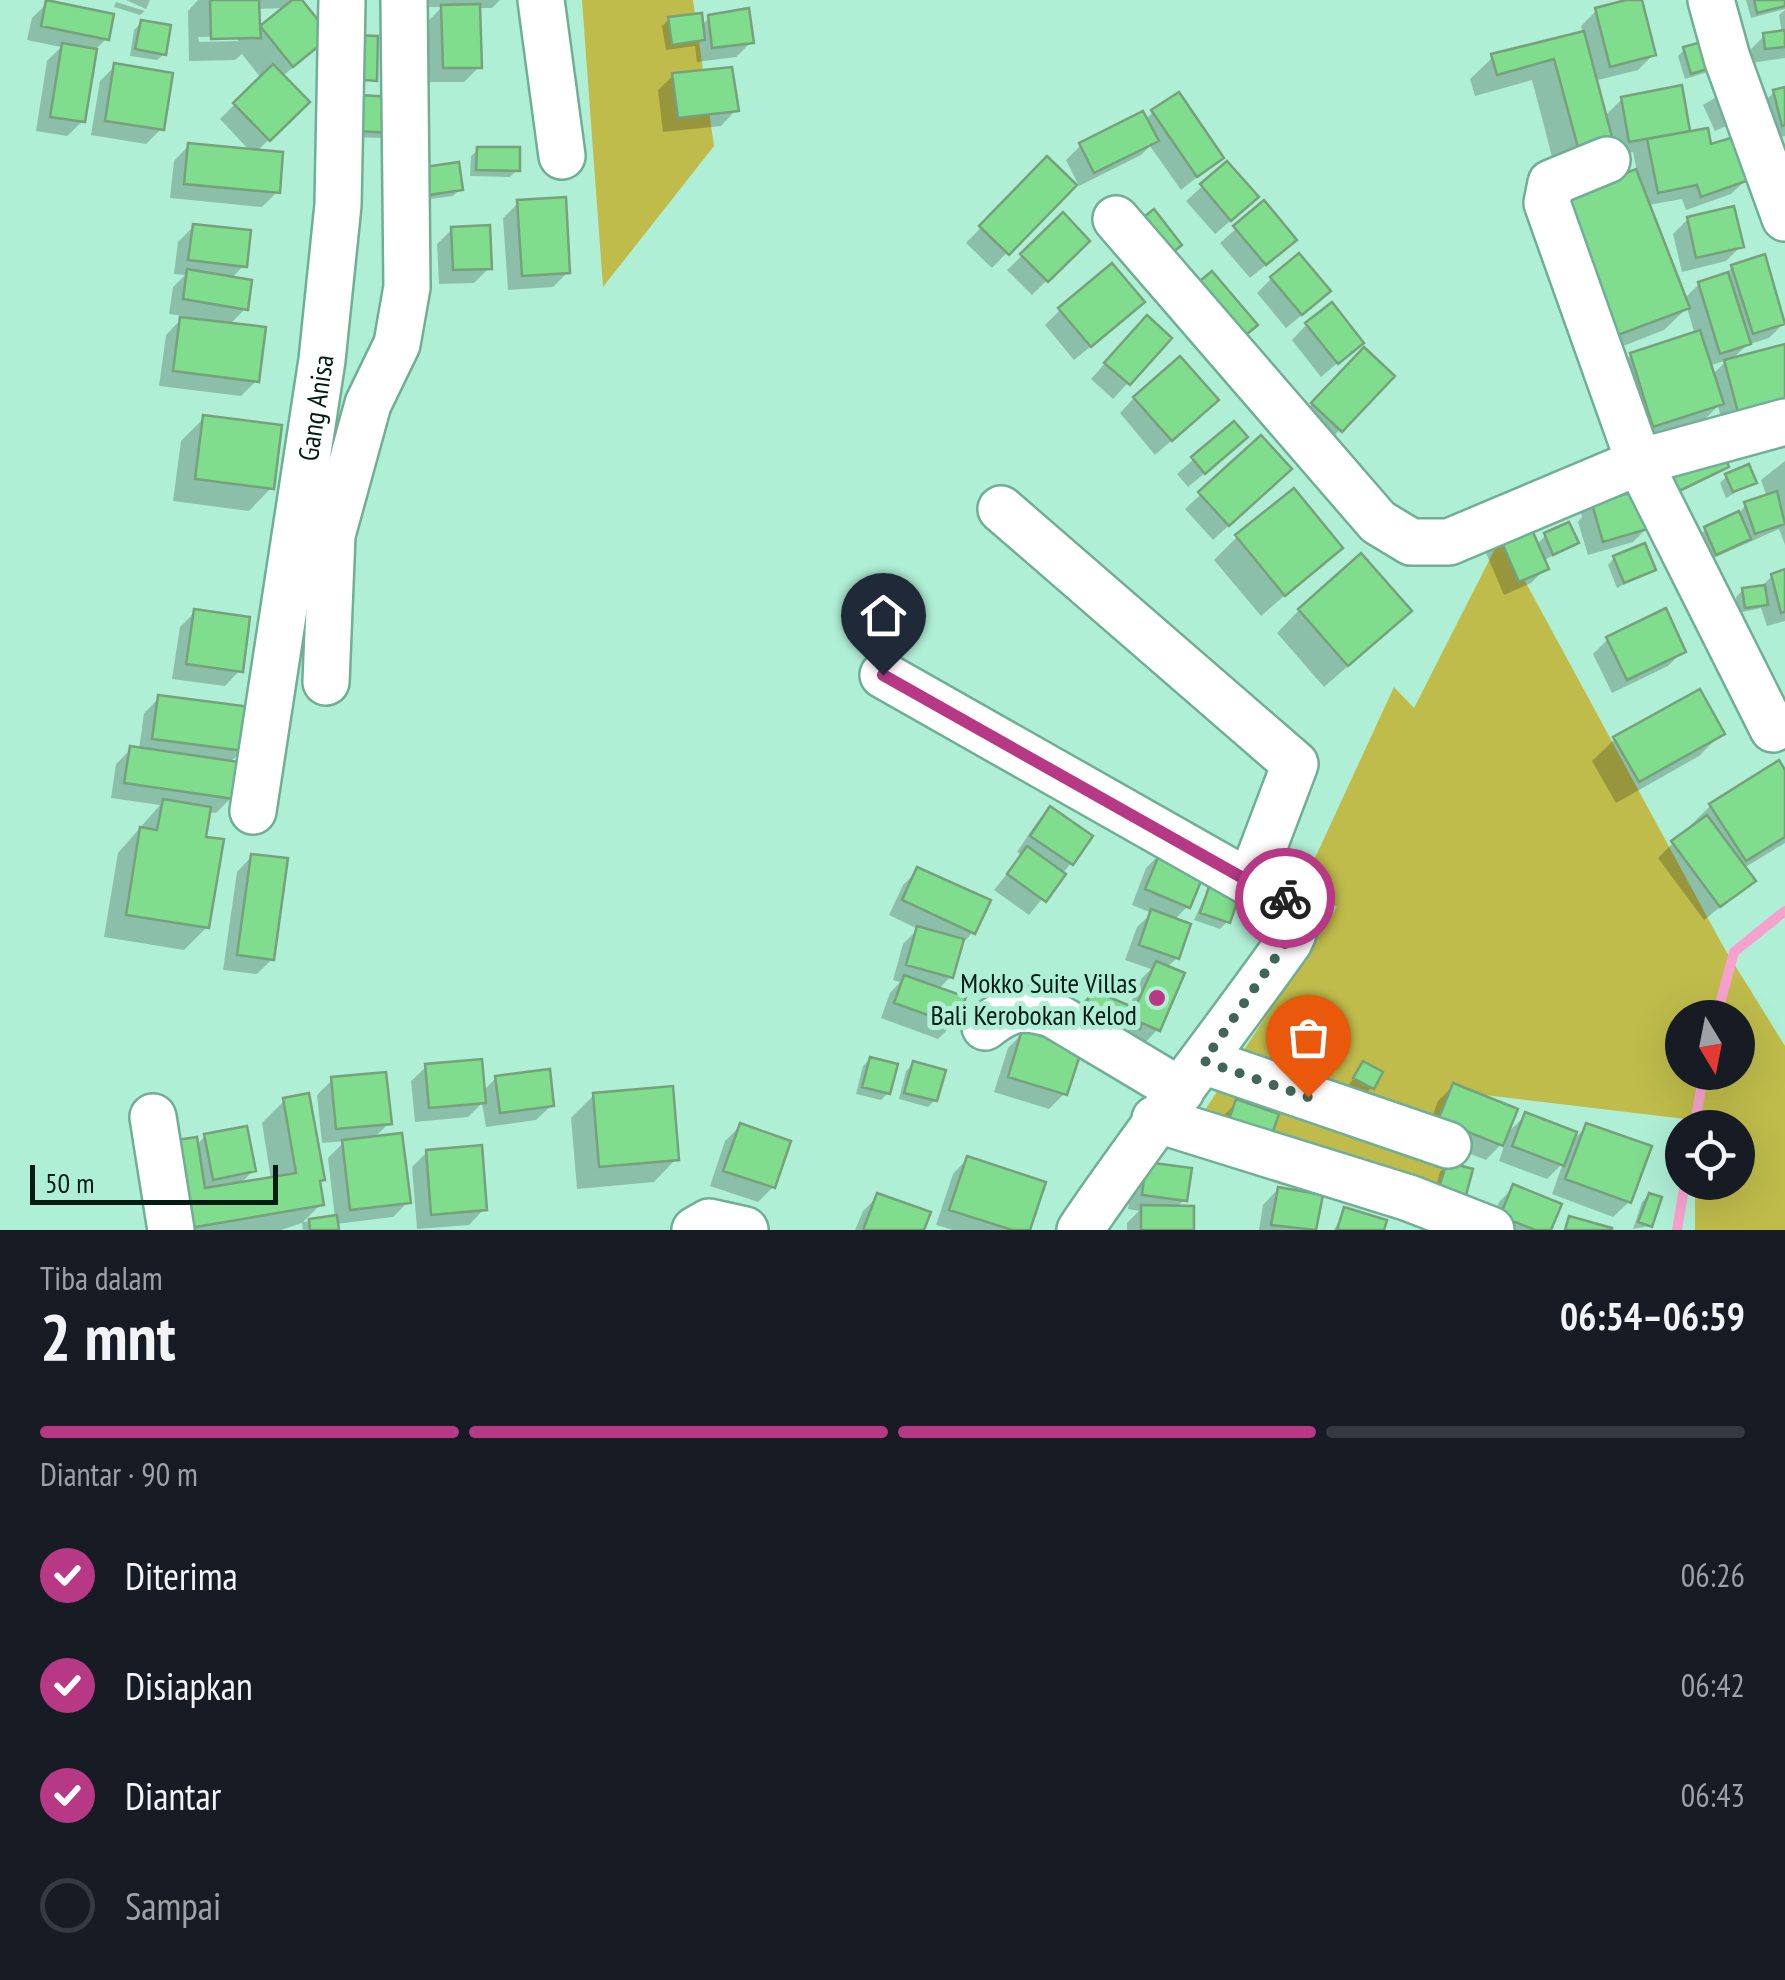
<!DOCTYPE html>
<html lang="id">
<head>
<meta charset="utf-8">
<style>
	body { margin:0; font-family:"PT Sans Narrow",sans-serif; background:#242831; color:#f1f3f6; height:100vh; display:flex; flex-direction:column; font-size:38px; white-space:nowrap }
	* { box-sizing:border-box; margin:0 }
	p { font-size:32px; color:#9ea1a6 }
	.icon { flex:none; width:55px; height:55px; fill:none; stroke:currentColor; stroke-width:2; stroke-linecap:round; stroke-linejoin:round }
	.map { position:relative; height:1230px; overflow:hidden }
	.drawer { display:flex; flex-direction:column; background:#171b24; flex:1 }
	.drawer>* { flex:none }
	.needle { width:65px; rotate:170deg }
	.controls { position:absolute; left:1665px; top:1000px; display:grid; gap:20px }
	.controls a { display:grid; place-items:center; width:90px; height:90px; border-radius:50%; background:#171b24; box-shadow:0 10px 40px #0002; font-size:50px }
	.scale { position:absolute; left:30px; bottom:25px; width:248px; box-sizing:border-box; padding-left:10px; border:5px solid #031c13; border-top:0; font-size:28px; line-height:35px; white-space:nowrap; color:#031c13; -webkit-text-stroke:8px #afefd5; paint-order:stroke }
	.pin { position:absolute; display:grid; place-items:center; width:85px; height:85px; color:#fff; margin:-102px -42px; border-radius:50% 50% 50% 0; rotate:-45deg; box-shadow:0 0 10px #0007 }
	.pin .icon { rotate:45deg }
	.courier { position:absolute; display:grid; place-items:center; width:100px; height:100px; margin:-50px; border:8px solid #b73884; border-radius:50%; background:#fff; color:#222; box-shadow:0 2px 12px #0007 }
	.summary em { font-style:normal; font-weight:700 }
	.summary div { display:flex; flex-direction:column-reverse }
	.summary { display:flex; align-items:center; justify-content:space-between; height:170px; padding:0 40px }
	h1 { font-size:65px; font-weight:700; line-height:75px }
	.bar { display:grid; grid-template-columns:repeat(4,1fr); gap:15px 10px; align-content:center; height:120px; padding:0 40px }
	.bar i { height:12px; border-radius:8px; background:#363941 }
	.bar .active { background:#b73884 }
	.bar p { grid-column:span 4 }
	ol { padding:0 40px; list-style:none }
	li { display:flex; align-items:center; gap:30px; height:110px }
	li p { margin-inline-start:auto }
	li .icon { padding:10px; border-radius:50%; background:#b73884; color:#fff; stroke-width:4 }
	li:last-child { color:#9ea1a6 }
	li i { width:55px; height:55px; border:5px solid #363941; border-radius:50% }
	.map>svg:first-child { display:block }
</style>
</head>
<body>
<div class="map">
<svg width="1785" height="1230" viewBox="0 0 1785 1230">
	<rect width="100%" height="100%" fill="#afefd5"/>
	<!-- green -->
	<path fill="#bfbc4b" fill-rule="evenodd" d="M582 0H693L714 146 603 287Z
		M1501 537 1723 946 1785 1046V1230H1695V1183L1738 1182V1128L1694 1127V1120L1485 1095 1437 1195 1192 1130 1337 907 1303 884 1394 687 1414 708ZM1682 1018H1738V1072H1682Z"/>
	<!-- shadow -->
	<path fill="#0003" fill-rule="evenodd" d="M126 0H150L146 9Z
		M198 0H300L328 36 282 77 307 102 256 152 277 192 262 207 170 198 174 161 189 145 250 151 220 119 261 78 242 54 235 60 189 61 188 11ZM287 8 258 31 257 9ZM238 36V41L199 42 198 37Z
		M424 0H500L492 8H478L479 67 464 82H429L427 22 442 7H424Z
		M1636 0 1653 55 1638 70 1594 81 1604 117 1622 99 1680 88 1688 134 1747 179 1731 194 1686 210 1682 199 1648 205 1684 299 1699 284 1723 276 1733 267 1784 323 1769 338 1747 345 1731 360 1785 346V414L1724 430 1718 406 1698 426 1631 448 1608 378 1631 355 1695 335 1687 308 1664 330 1595 357 1637 172 1633 152 1556 172 1532 80 1475 96 1470 79 1493 57 1583 34 1581 26 1596 11ZM1727 360 1712 375 1709 366Z
		M1746 0H1785V9L1751 18Z
		M116 2 145 11 140 15 114 7Z
		M47 3 106 39 94 51 83 121 67 136 36 131 47 61 61 47 27 40 32 18Z
		M1785 10V58L1751 63 1749 51 1764 36 1782 33 1779 15Z
		M709 18 751 42 736 57 697 62 695 46 666 50 662 26 669 19 701 26Z
		M141 23 164 54 157 60 130 56 134 30Z
		M1685 49 1714 70 1685 79 1678 56Z
		M115 66 161 129 146 144 91 135 100 81Z
		M674 75 736 110 721 126 663 132 658 90Z
		M1728 90 1733 123 1715 131 1703 105Z
		M1785 90V136L1767 140 1759 107 1774 92Z
		M354 105 388 132 382 138 353 137Z
		M1153 112 1221 158 1181 190 1150 146 1141 155 1079 186 1066 160 1081 145 1145 120Z
		M478 150 517 170 510 177 470 176 471 156Z
		M1047 160 1073 185 992 268 966 243Z
		M1227 164 1241 212 1215 234 1186 201Z
		M418 176 460 189 453 196 422 200Z
		M519 202 568 272 553 287 508 290 503 218Z
		M1264 204 1279 254 1250 278 1220 243Z
		M1063 216 1087 241 1032 295 1007 270Z
		M1688 219 1741 246 1726 261 1682 272 1673 234Z
		M194 226 244 265 231 279 245 309 229 325 256 381 241 396 159 386 166 335 184 316 169 314 173 287 185 275 174 274 178 242Z
		M452 229 489 268 474 283 439 284 437 244Z
		M1272 278 1313 306 1286 328 1257 293Z
		M1060 310 1127 317 1074 360 1045 325Z
		M1306 325 1361 343 1321 377 1292 340Z
		M1132 333 1169 338 1113 399 1091 379Z
		M1364 350 1392 376 1325 445 1298 419Z
		M1134 398 1201 415 1155 455 1120 413Z
		M204 418 271 488 249 511 173 501 181 441Z
		M1234 424 1230 452 1188 487 1177 474Z
		M1261 439 1274 484 1213 540 1185 509Z
		M1719 451 1726 466 1719 473 1672 496 1665 480Z
		M1785 461V545L1779 529 1709 560 1677 526 1694 518 1701 533 1739 514 1746 504 1767 497 1761 480Z
		M1727 476 1754 482 1726 498 1720 483Z
		M1615 500 1648 527 1633 542 1588 555 1578 522 1582 517 1578 503Z
		M1498 531 1536 545 1545 536 1576 542 1543 561 1546 568 1531 583 1504 595 1483 546Z
		M1237 537 1340 547 1261 616 1214 560Z
		M1614 558 1653 569 1617 588 1608 565Z
		M1785 572V621L1767 626 1761 608 1738 613 1736 597 1743 590 1760 588 1772 576Z
		M1299 610 1386 633 1324 687 1277 633Z
		M195 612 240 670 225 686 172 679 180 627Z
		M1608 639 1683 651 1668 666 1612 693 1593 654Z
		M159 698 243 750 229 763 231 798 216 813 208 812 204 839 207 927 184 950 104 937 118 853 160 805 111 798 116 764 131 749 139 750 144 713Z
		M1722 733 1699 756 1616 803 1592 761 1615 739Z
		M1778 764 1785 775V843L1744 868 1753 880 1704 920 1658 858 1710 806Z
		M1050 810 1071 863 1029 915 994 890 1022 855 1017 852 1035 825Z
		M1161 853 1188 906 1174 920 1177 958 1166 968 1158 1029 1143 1045 1077 1008 1092 992 1129 1008 1141 979 1151 969 1125 960 1137 927 1152 913 1132 905 1146 868Z
		M252 856 272 959 257 974 223 970 237 872Z
		M918 870 973 932 960 946 951 976 938 990 953 1024 938 1039 881 1018 890 993 900 982 893 980 903 944 918 929 889 915 903 885Z
		M1212 880 1227 922 1220 929 1194 920Z
		M1023 1033 1064 1094 1049 1109 994 1092 1008 1048Z
		M1310 1049 1321 1064 1314 1071 1301 1069Z
		M870 1059 888 1093 881 1100 856 1094 863 1066Z
		M913 1064 935 1100 928 1107 899 1099 906 1071Z
		M1363 1065 1372 1087 1365 1094 1348 1086Z
		M427 1066 482 1092 496 1078 552 1105 536 1120 486 1127 482 1103 468 1117 415 1122 411 1081Z
		M332 1080 389 1123 373 1139 408 1202 393 1217 336 1224 337 1230H303L302 1223 281 1230H159L196 1146 205 1136 253 1171 239 1185 271 1179 262 1123 285 1100 318 1183 321 1204 303 1222 335 1218 328 1158 345 1141 322 1143 317 1095Z
		M1453 1086 1504 1136 1526 1115 1571 1142 1587 1126 1629 1202 1613 1217 1552 1194 1563 1163 1547 1179 1499 1161 1507 1138 1486 1160 1425 1136 1438 1101Z
		M594 1095 676 1159 654 1182 577 1189 571 1118Z
		M1237 1102 1251 1160 1222 1117Z
		M740 1126 773 1187 758 1202 710 1186 725 1141Z
		M427 1152 484 1209 469 1225 417 1229 412 1167Z
		M968 1158 1027 1230H953L936 1225 953 1174Z
		M1147 1165 1184 1200 1176 1208 1191 1230H1127V1223L1139 1211 1128 1209 1132 1180Z
		M1447 1165 1470 1171 1433 1198 1440 1172Z
		M1514 1187 1549 1230H1487L1499 1202Z
		M1278 1189 1320 1197 1313 1230H1259L1263 1205Z
		M1649 1195V1226L1633 1229 1642 1202Z
		M878 1196 921 1230H855L863 1211Z
		M1345 1210 1382 1230H1334Z"/>
	<g fill="none" stroke-linecap="round" stroke-linejoin="round">
		<!-- stream -->
		<path stroke="#f7a2ce" stroke-width="10" d="M1716 1018 1734 952 1785 911
			M1694 1128 1704 1072
			M1677 1230 1685 1182"/>
	</g>
	<!-- building -->
	<path fill="#7fdd8d" stroke="#76a17b" stroke-width="2.5" d="M46 0 114 14 109 40 41 26Z
		M210 0H259L260 26 292 0H302L331 36 293 67 260 26 261 38 211 39Z
		M1626 0H1642L1656 55 1610 67 1595 8Z
		M1754 0H1785V6L1757 13Z
		M480 4 482 68H443L441 5Z
		M749 8 754 43 712 48 708 15Z
		M702 13 705 40 672 45 668 17Z
		M141 20 171 25 166 55 135 49Z
		M1785 30V47L1765 49 1763 33Z
		M1584 31 1613 141 1579 151 1554 59 1497 75 1491 54Z
		M353 35 378 36 377 81 351 79Z
		M1716 38 1724 64 1691 74 1683 47Z
		M62 43 97 49 85 122 50 117Z
		M114 63 173 73 164 130 105 121Z
		M273 64 310 102 270 141 233 103Z
		M732 67 739 111 678 118 672 73Z
		M1682 85 1690 131 1629 142 1621 97Z
		M1785 87V125L1782 126 1773 90Z
		M1179 92 1224 158 1197 177 1151 110Z
		M360 95 393 97 391 133 358 131Z
		M1143 111 1159 141 1094 173 1079 143Z
		M1708 128 1711 144 1734 137 1749 180 1701 197 1697 185 1658 193 1647 139Z
		M188 143 283 152 280 193 184 184Z
		M477 147H520V171L476 170Z
		M1047 156 1077 185 1009 255 979 226Z
		M1227 161 1259 197 1231 221 1200 184Z
		M459 162 463 190 428 195 424 167Z
		M1636 169 1690 308 1618 335 1564 197Z
		M566 197 570 273 522 276 517 200Z
		M1264 200 1297 240 1266 265 1233 226Z
		M1734 206 1744 247 1696 258 1687 217Z
		M1154 209 1182 245 1159 263 1131 227Z
		M1063 212 1090 241 1048 282 1020 254Z
		M193 224 251 230 247 267 188 260Z
		M490 225 492 269 453 270 451 227Z
		M1299 253 1331 291 1302 315 1270 277Z
		M1765 254 1785 324 1753 334 1731 265Z
		M1112 263 1145 302 1091 347 1058 308Z
		M187 269 252 280 248 310 183 299Z
		M1212 271 1258 325 1230 348 1184 294Z
		M1728 272 1751 344 1720 354 1698 282Z
		M1332 302 1364 343 1338 364 1305 323Z
		M1147 315 1172 338 1130 385 1104 363Z
		M180 317 266 327 259 382 173 371Z
		M1700 330 1724 404 1653 427 1630 353Z
		M1785 344V404L1739 416 1724 360Z
		M1364 347 1395 376 1342 432 1311 403Z
		M1180 356 1219 400 1172 441 1133 397Z
		M203 415 282 425 274 489 195 479Z
		M1234 421 1248 437 1205 474 1191 457Z
		M1261 435 1292 469 1229 526 1198 492Z
		M1720 447 1729 467 1679 491 1670 471Z
		M1749 464 1757 483 1733 492 1725 474Z
		M1611 479 1616 497 1639 490 1651 528 1603 542 1592 504Z
		M1294 488 1343 548 1285 596 1235 535Z
		M1777 491 1785 524 1755 534 1744 502Z
		M1739 511 1751 539 1716 555 1704 527Z
		M1526 516 1549 569 1519 582 1496 529Z
		M1569 522 1579 543 1553 555 1544 533Z
		M1645 543 1656 570 1624 583 1613 556Z
		M1361 553 1412 611 1348 666 1298 609Z
		M1785 569V612L1781 613 1771 574Z
		M1765 585 1768 605 1745 608 1742 588Z
		M1666 608 1686 652 1627 680 1606 637Z
		M194 609 250 617 243 672 186 664Z
		M1700 689 1725 734 1639 782 1613 737Z
		M158 695 251 707 245 751 152 739Z
		M130 746 239 762 234 799 124 783Z
		M1779 760 1785 770V837L1746 861 1709 804Z
		M163 799 211 807 206 837 224 839 209 928 126 915 140 827 157 830Z
		M1050 806 1093 836 1073 865 1030 836Z
		M1707 815 1756 881 1720 907 1671 841Z
		M1027 846 1066 874 1046 902 1007 874Z
		M1161 850 1206 869 1190 908 1145 889Z
		M251 854 288 858 274 960 237 955Z
		M917 867 991 900 975 934 902 900Z
		M1212 878 1242 888 1230 923 1200 913Z
		M1151 909 1191 924 1179 959 1139 945Z
		M917 926 964 939 953 978 906 965Z
		M1156 961 1185 973 1160 1031 1142 1023 1140 1029 1085 1006 1092 990 1135 1008Z
		M904 975 966 997 956 1025 894 1003Z
		M1022 1030 1082 1049 1067 1095 1008 1077Z
		M1309 1046 1326 1050 1323 1066 1306 1062Z
		M870 1057 898 1064 890 1094 862 1087Z
		M482 1059 486 1103 429 1108 425 1064Z
		M913 1061 946 1070 937 1101 904 1093Z
		M1363 1061 1383 1072 1374 1089 1353 1078Z
		M550 1069 554 1106 500 1113 495 1076Z
		M386 1072 392 1124 336 1129 331 1077Z
		M1453 1083 1518 1109 1503 1146 1438 1120Z
		M673 1086 679 1160 599 1167 593 1093Z
		M309 1093 325 1180 320 1181 324 1205 184 1229 169 1141 197 1137 205 1188 296 1173 283 1098Z
		M1236 1099 1279 1114 1268 1146 1225 1131Z
		M1525 1112 1577 1132 1564 1166 1512 1146Z
		M740 1123 791 1141 775 1188 723 1171Z
		M1586 1123 1652 1146 1631 1203 1565 1179Z
		M247 1126 256 1171 213 1180 204 1134Z
		M402 1133 411 1203 350 1210 342 1140Z
		M482 1145 487 1210 431 1215 426 1150Z
		M967 1156 1046 1182 1030 1230H1012L949 1210Z
		M1146 1162 1192 1168 1187 1201 1142 1195Z
		M1447 1162 1473 1169 1465 1199 1438 1191Z
		M1513 1184 1562 1204 1551 1230H1535L1500 1216Z
		M1278 1187 1323 1195 1316 1230 1271 1225Z
		M877 1193 931 1212 924 1230H863Z
		M1649 1193 1662 1197 1652 1227 1638 1222Z
		M1141 1205 1194 1206V1230H1141Z
		M1344 1207 1387 1220 1384 1230H1337Z
		M337 1215 339 1230H310L309 1219Z
		M1569 1216 1612 1228V1230H1565Z"/>
	<g fill="none" stroke-linecap="round" stroke-linejoin="round">
		<!-- minor casing -->
		<g stroke="#70ae96" stroke-width="50">
			<g id="minor">
				<path d="M541 0 562 156"/>
				<path d="M1711 0 1727 58 1785 218"/>
				<path d="M1607 160 1551 183 1547 203 1639 462 1773 729"/>
				<path d="M1116 219 1378 522 1411 542H1449L1639 462 1785 422"/>
				<path d="M1001 509 1295 764 1250 883"/>
				<path d="M883 675 1250 883C1282 896 1310 901 1289 942 1220 1039 1147 1131 1080 1230"/>
				<path d="M326 682 332 535 368 404 397 344 407 287 404 0"/>
				<path id="s1" d="M253 811 322 360 338 205 342 0"/>
				<path d="M985 1027C1009 1008 1022 1005 1052 1014L1181 1091"/>
				<path d="M1203 1061 1448 1145"/>
				<path d="M153 1117 171 1230"/>
				<path d="M1155 1119 1409 1198 1491 1230"/>
				<path d="M695 1230 709 1222 745 1230"/>
			</g>
		</g>
		<!-- minor -->
		<use href="#minor" stroke="#fff" stroke-width="45"/>
	</g>
	<g fill="none" stroke-linecap="round" stroke-linejoin="round">
		<!-- done -->
		<path stroke="#3f6657" stroke-width="10" stroke-dasharray="0 18" d="M1285 898 1293 903 1296 928 1204 1061 1308 1097"/>
		<!-- route -->
		<path stroke="#b73884" stroke-width="12" d="M883 675 1250 882 1285 898"/>
	</g>
	<!-- markers -->
	<circle fill="#b73884" stroke="#afefd5" stroke-width="4" cx="1157" cy="998" r="10"/>
	<g text-anchor="middle" dominant-baseline="central" stroke-width="10" stroke-linejoin="round" paint-order="stroke">
		<!-- street labels -->
		<g font-size="28" fill="#031c13" stroke="#afefd5">
			<text stroke="none"><textPath href="#s1" startOffset="408">Gang Anisa</textPath></text>
		</g>
		<!-- poi labels -->
		<g font-size="28" fill="#031c13" stroke="#afefd5" text-anchor="end">
			<text x="1137" y="982">Mokko Suite Villas<tspan x="1137" dy="32">Bali Kerobokan Kelod</tspan></text>
		</g>
	</g>
</svg>
<div class="controls">
<a><svg class="needle" viewBox="-14 -14 28 28"><path d="M0-13l5 13h-10z" fill="#e53935"/><path d="M0 13l5-13h-10z" fill="#9ea1a6"/></svg></a>
<a><svg class="icon" aria-label="locate" viewBox="0 0 24 24"><circle cx="12" cy="12" r="6"/><path d="M12 2v4M12 18v4M2 12h4M18 12h4"/></svg></a>
</div>
<div class="scale">50 m</div>
<div class="pin" style="left:1308px;top:1097px;background:#ea580c"><svg class="icon" aria-label="bag" viewBox="0 0 24 24"><path d="M5 8h14l-1 12H6zM9 8a3 3 0 0 1 6 0"/></svg></div>
<div class="pin" style="left:883px;top:675px;background:#1f2937"><svg class="icon" aria-label="home" viewBox="0 0 24 24"><path d="M3 11l9-7 9 7M6 9v11h12V9"/></svg></div>
<div class="courier" style="left:1285px;top:898px"><svg class="icon" aria-label="bike" viewBox="0 0 24 24"><circle cx="6" cy="16" r="4"/><circle cx="18" cy="16" r="4"/><path d="M6 16l4-8h5l3 8M10 8l3 8H6M13 5h3"/></svg></div>
</div>
<section class="drawer">
<div class="summary"><div><h1>2 mnt</h1><p>Tiba dalam</p></div><em>06:54–06:59</em></div>
<div class="bar"><i class="active"></i><i class="active"></i><i class="active"></i><i></i><p>Diantar · 90 m</p></div>
<ol>
<li><svg class="icon" aria-label="check" viewBox="0 0 24 24"><path d="M5 12l5 5 9-10"/></svg>Diterima<p>06:26</p></li>
<li><svg class="icon" aria-label="check" viewBox="0 0 24 24"><path d="M5 12l5 5 9-10"/></svg>Disiapkan<p>06:42</p></li>
<li><svg class="icon" aria-label="check" viewBox="0 0 24 24"><path d="M5 12l5 5 9-10"/></svg>Diantar<p>06:43</p></li>
<li><i></i>Sampai</li>
</ol>
</section>
</body>
</html>
